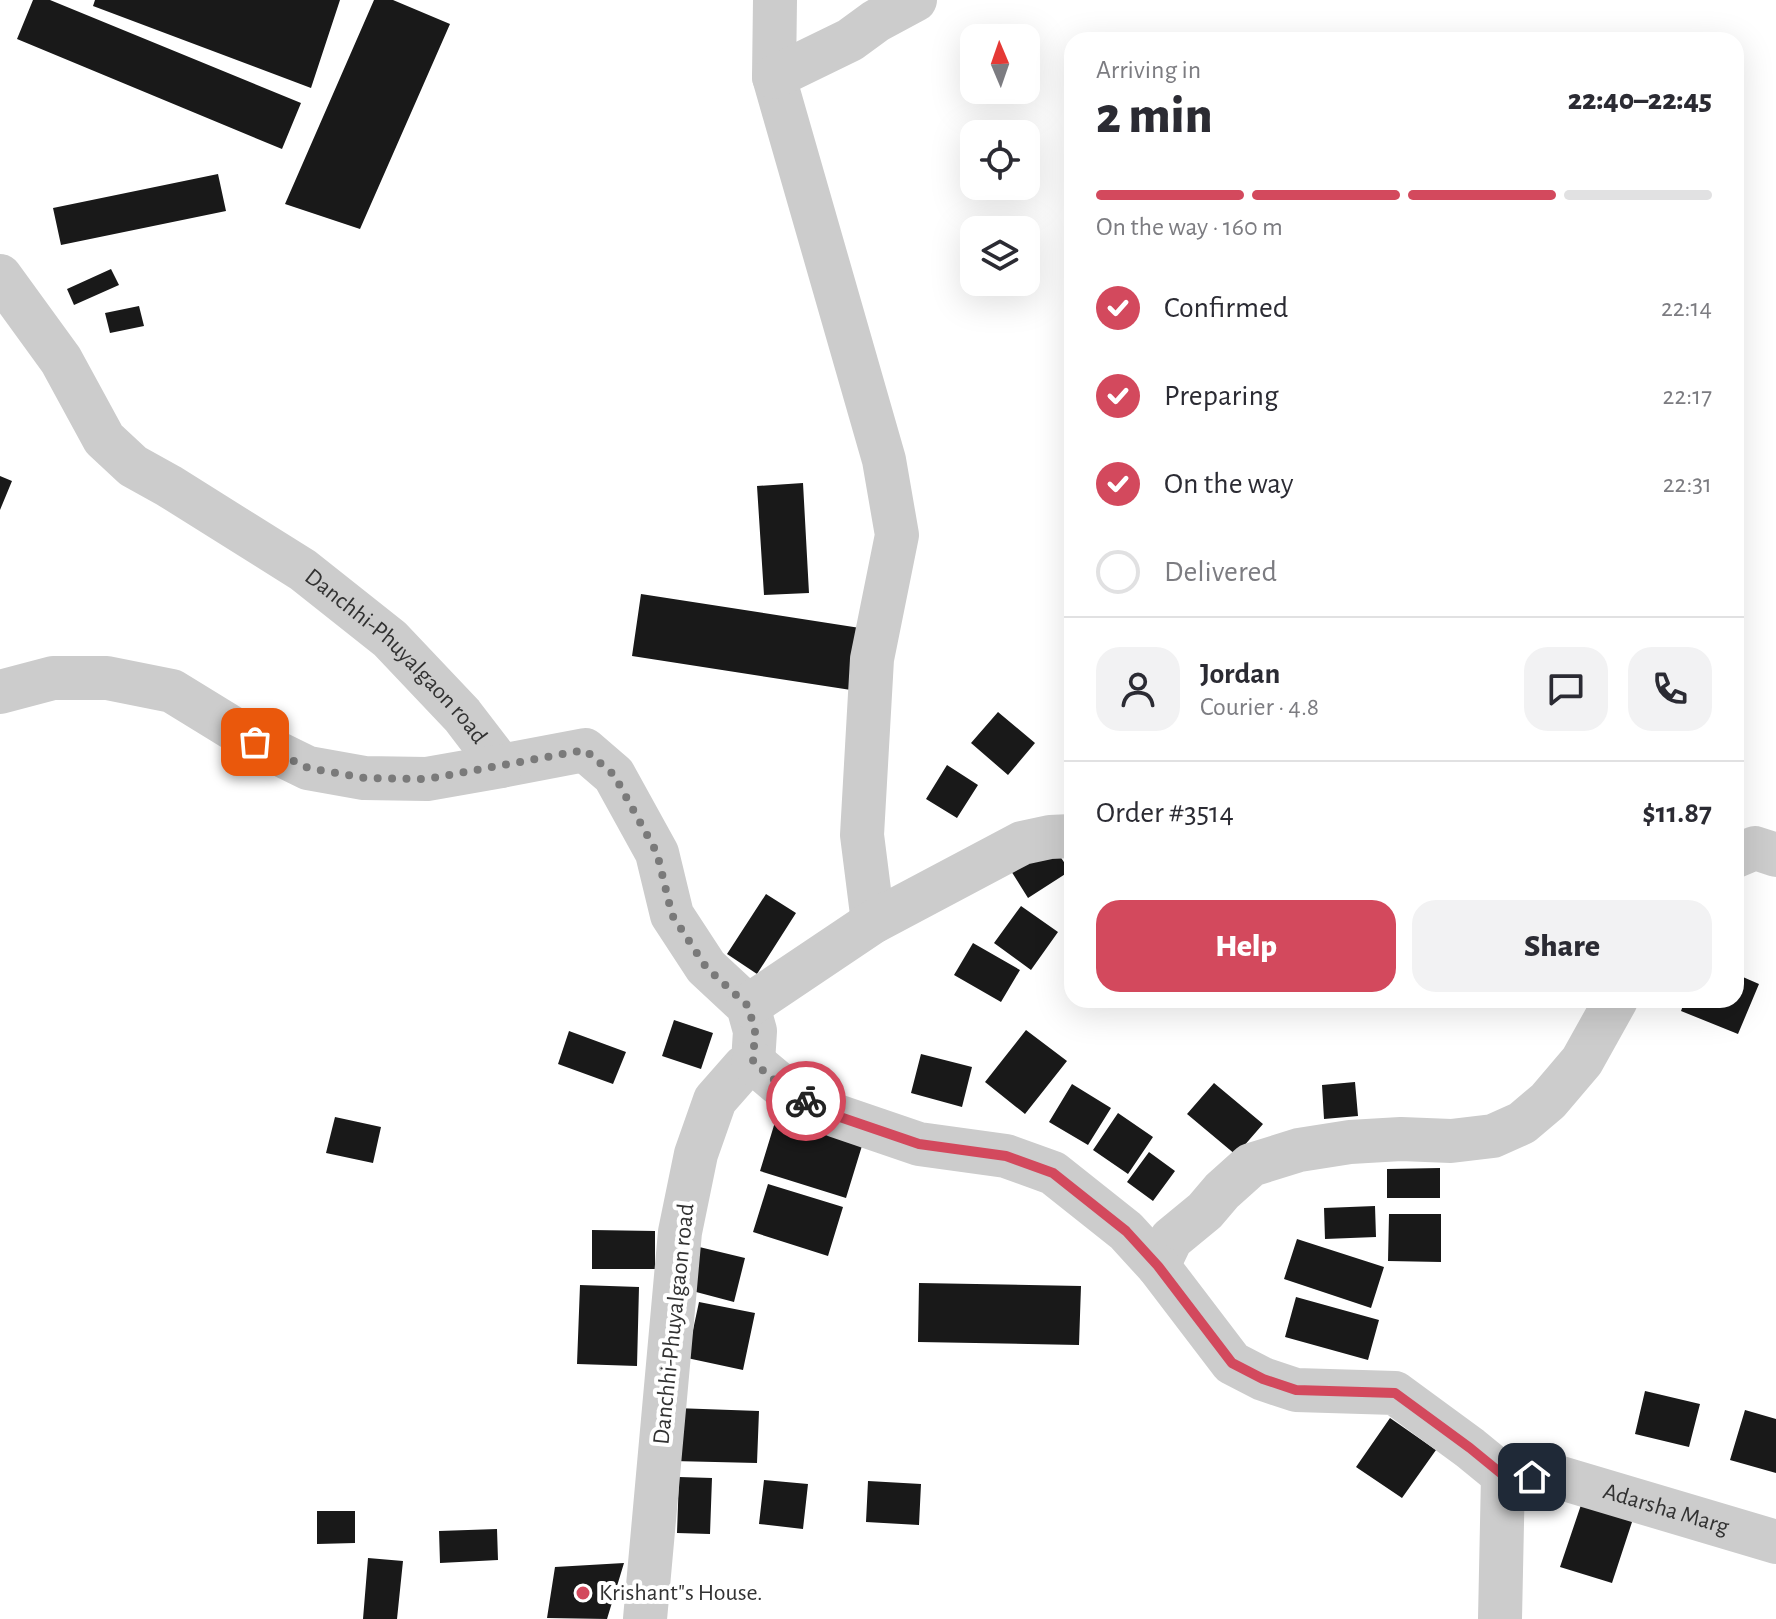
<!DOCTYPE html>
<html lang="en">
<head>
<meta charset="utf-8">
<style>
	body { margin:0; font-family:"Alegreya Sans",sans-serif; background:#f2f2f3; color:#2b2b33; height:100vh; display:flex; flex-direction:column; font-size:30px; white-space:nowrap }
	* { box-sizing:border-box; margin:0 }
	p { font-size:26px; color:#7c7c81 }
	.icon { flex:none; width:44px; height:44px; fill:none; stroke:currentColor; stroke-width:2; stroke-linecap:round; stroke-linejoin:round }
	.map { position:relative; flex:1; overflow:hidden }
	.sheet { position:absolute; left:1064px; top:32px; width:680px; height:976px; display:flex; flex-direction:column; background:#fff; border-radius:24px; box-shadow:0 8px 32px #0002 }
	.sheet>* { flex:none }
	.needle { width:52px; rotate:358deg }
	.tools { position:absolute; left:960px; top:24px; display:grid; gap:16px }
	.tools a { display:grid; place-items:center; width:80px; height:80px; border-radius:16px; background:#fff; box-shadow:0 8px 32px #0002; font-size:40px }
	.pin { position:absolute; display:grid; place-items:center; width:68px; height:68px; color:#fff; margin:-34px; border-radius:16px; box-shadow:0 4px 12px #0006 }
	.courier { position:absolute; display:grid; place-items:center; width:80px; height:80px; margin:-40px; border:6px solid #d3495d; border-radius:50%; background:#fff; color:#222; box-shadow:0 2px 10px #0007 }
	.head em { font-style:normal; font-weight:800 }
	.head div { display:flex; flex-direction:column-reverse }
	.head { display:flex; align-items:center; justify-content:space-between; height:136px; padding:0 32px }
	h1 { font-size:52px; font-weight:800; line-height:60px }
	.bar { display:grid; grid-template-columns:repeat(4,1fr); gap:12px 8px; align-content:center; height:96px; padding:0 32px }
	.bar i { height:10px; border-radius:6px; background:#e1e1e2 }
	.bar .selected { background:#d3495d }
	.bar p { grid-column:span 4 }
	.line { display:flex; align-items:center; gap:20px; padding:0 32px; border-top:2px solid #e1e1e2 }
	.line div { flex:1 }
	.round { display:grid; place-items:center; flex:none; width:84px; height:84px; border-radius:24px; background:#f2f2f3 }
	ol { padding:0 32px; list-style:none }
	li { display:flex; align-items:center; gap:24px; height:88px }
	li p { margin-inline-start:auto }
	li .icon { padding:8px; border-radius:50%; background:#d3495d; color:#fff; stroke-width:4 }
	li:last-child { color:#7c7c81 }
	li i { width:44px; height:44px; border:4px solid #e1e1e2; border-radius:50% }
	.action { display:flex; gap:16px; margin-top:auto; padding:16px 32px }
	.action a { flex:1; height:92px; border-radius:24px; background:#d3495d; color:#fff; font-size:32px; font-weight:800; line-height:92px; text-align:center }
	.action a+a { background:#f2f2f3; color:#2b2b33 }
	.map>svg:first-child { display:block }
</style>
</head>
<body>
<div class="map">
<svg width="1776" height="1619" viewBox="0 0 1776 1619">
	<rect width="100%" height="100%" fill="#fff"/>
	<!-- building -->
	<path fill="#191919" d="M33 0H50L301 103 282 149 17 39Z
		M95 0H340L311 88 93 6Z
		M374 0H393L450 24 360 229 285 204Z
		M218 174 226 211 61 245 53 208Z
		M111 269 119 285 74 305 67 289Z
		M139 306 144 326 110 333 105 313Z
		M0 476 12 481 0 510Z
		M803 483 809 593 764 595 757 486Z
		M641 594 860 628 851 690 632 656Z
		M998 712 1035 743 1008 775 971 743Z
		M947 765 978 785 957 818 926 799Z
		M1049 840 1070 871 1028 898 1008 866Z
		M766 894 796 913 757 974 727 954Z
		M1021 906 1058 932 1031 970 994 943Z
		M973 943 1020 970 1001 1002 954 975Z
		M1736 974 1759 984 1738 1034 1681 1011 1685 1000H1736Z
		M674 1020 713 1033 701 1069 662 1056Z
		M1026 1030 1067 1061 1025 1114 985 1082Z
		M569 1031 626 1052 613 1084 558 1064Z
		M921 1054 972 1067 962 1107 911 1093Z
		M1355 1082 1358 1116 1324 1119 1322 1085Z
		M1214 1083 1263 1124 1236 1155 1187 1114Z
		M1072 1084 1111 1108 1088 1145 1049 1122Z
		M779 1109 865 1136 846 1198 760 1171Z
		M1118 1113 1153 1137 1128 1174 1093 1150Z
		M335 1117 381 1127 373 1163 326 1153Z
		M1149 1152 1175 1171 1153 1201 1127 1182Z
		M1440 1168V1198H1387V1169Z
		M768 1184 843 1207 828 1256 753 1232Z
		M1375 1206 1376 1237 1325 1239 1324 1208Z
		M1389 1214H1441V1262L1388 1261Z
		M592 1230 655 1231V1269H592Z
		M1297 1239 1384 1267 1371 1308 1284 1279Z
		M691 1245 745 1258 734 1302 681 1288Z
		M919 1283 1081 1286 1079 1345 918 1342Z
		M580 1285 639 1287 637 1366 577 1364Z
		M1296 1297 1379 1320 1368 1360 1285 1337Z
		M699 1302 755 1313 743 1370 687 1358Z
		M1645 1391 1700 1404 1689 1447 1635 1434Z
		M675 1408 759 1411 757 1463 673 1461Z
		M1745 1410 1776 1419V1473L1730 1460Z
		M1390 1418 1436 1450 1402 1498 1356 1467Z
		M679 1477 712 1478 710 1534 677 1533Z
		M764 1480 808 1484 803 1529 759 1524Z
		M868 1481 921 1484 919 1525 866 1522Z
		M1582 1502 1633 1519 1612 1583 1560 1567Z
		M317 1511H355V1543L317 1544Z
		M497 1529 498 1560 440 1563 439 1531Z
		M368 1558 403 1561 397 1619H363Z
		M624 1563 607 1619 547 1618 555 1567Z"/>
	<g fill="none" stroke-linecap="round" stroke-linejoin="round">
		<!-- minor -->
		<g stroke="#ccc" stroke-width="44">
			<path d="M775 0 774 77 884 460 897 535 872 659 862 835 873 922"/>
			<path d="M774 77 850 40 876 21 915 0"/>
			<path id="s1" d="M0 276 61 360 104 439 133 466 169 486 303 570 390 639 462 715 501 766 585 750 614 775 657 853 672 915 706 967 748 1006 755 1031 753 1062 744 1067 715 1100 696 1154 680 1232 645 1619"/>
			<path d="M0 692 53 678H107L172 691 255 742 308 768 364 778 427 779 501 766"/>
			<path d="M1736 856 1755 848 1776 855"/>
			<path d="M748 1006 873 922 1022 843 1050 837 1072 836"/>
			<path d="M753 1062 790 1093 837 1116 919 1144 1006 1156 1053 1173 1126 1231 1158 1266 1171 1239 1205 1211 1222 1191 1251 1165 1299 1150 1350 1142 1401 1139 1451 1141 1493 1136 1522 1123 1548 1101 1582 1061 1616 1000"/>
			<path id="s2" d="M1158 1266 1232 1363 1263 1379 1296 1390 1395 1393 1470 1448 1503 1475 1561 1478 1776 1542"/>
			<path d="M1500 1619 1503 1475"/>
		</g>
	</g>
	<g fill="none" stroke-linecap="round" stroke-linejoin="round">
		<!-- done -->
		<path stroke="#7a7a7a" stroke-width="8" stroke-dasharray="0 14.4" d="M255 742 308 768 364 778 427 779 585 750 614 775 657 853 672 915 706 967 748 1006 755 1031 753 1062 790 1093 806 1101"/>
		<!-- route -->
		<path stroke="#d3495d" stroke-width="10" d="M806 1101 837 1116 919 1144 1006 1156 1053 1173 1126 1231 1158 1266 1232 1363 1263 1379 1296 1390 1395 1393 1470 1448 1503 1475 1532 1477"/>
	</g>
	<!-- markers -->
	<circle fill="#d3495d" stroke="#fff" stroke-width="3" cx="583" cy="1593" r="8"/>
	<g text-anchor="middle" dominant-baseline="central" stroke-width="8" stroke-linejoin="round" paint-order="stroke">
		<!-- street labels -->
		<g font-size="24" fill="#323232" stroke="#fff">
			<text stroke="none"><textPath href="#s1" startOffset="560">Danchhi-Phuyalgaon road</textPath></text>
			<text transform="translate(674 1324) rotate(-84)">Danchhi-Phuyalgaon road</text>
			<text stroke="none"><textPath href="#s2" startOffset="594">Adarsha Marg</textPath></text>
		</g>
		<!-- poi labels -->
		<g font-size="24" fill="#323232" stroke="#fff" text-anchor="start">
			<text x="599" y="1593">Krishant"s House.</text>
		</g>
	</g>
</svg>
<div class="tools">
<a><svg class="needle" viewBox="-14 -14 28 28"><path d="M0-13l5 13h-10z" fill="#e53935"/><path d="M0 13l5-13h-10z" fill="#7c7c81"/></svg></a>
<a><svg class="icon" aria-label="locate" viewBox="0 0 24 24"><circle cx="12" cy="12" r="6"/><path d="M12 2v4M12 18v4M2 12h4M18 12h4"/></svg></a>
<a><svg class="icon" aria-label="layers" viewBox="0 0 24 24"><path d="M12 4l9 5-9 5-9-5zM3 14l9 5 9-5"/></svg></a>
</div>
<div class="pin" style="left:255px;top:742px;background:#ea580c"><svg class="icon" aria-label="bag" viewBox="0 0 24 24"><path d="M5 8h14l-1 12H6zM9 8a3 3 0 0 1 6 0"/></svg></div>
<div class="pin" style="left:1532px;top:1477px;background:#1f2937"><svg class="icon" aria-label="home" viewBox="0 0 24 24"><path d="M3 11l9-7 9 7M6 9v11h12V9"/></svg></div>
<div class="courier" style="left:806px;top:1101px"><svg class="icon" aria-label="bike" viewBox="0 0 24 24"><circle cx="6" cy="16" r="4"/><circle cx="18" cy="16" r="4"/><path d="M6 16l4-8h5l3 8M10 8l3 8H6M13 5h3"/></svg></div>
<section class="sheet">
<div class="head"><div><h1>2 min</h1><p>Arriving in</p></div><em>22:40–22:45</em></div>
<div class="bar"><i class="selected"></i><i class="selected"></i><i class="selected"></i><i></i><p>On the way · 160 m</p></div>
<ol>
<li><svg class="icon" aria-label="check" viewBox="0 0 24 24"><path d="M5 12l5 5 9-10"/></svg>Confirmed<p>22:14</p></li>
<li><svg class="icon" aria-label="check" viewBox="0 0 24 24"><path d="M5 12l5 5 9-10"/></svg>Preparing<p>22:17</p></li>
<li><svg class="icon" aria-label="check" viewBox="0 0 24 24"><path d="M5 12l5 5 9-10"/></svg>On the way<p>22:31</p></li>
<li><i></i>Delivered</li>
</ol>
<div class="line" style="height:144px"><a class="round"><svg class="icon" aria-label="person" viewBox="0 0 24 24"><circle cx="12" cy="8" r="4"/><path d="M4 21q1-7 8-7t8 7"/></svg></a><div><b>Jordan</b><p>Courier · 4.8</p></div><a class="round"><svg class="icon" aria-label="chat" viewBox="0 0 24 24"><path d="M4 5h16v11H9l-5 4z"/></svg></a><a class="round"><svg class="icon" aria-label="phone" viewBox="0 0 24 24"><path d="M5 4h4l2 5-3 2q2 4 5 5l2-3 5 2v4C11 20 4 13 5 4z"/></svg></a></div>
<div class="line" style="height:104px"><div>Order #3514</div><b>$11.87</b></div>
<div class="action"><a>Help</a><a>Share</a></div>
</section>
</div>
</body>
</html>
